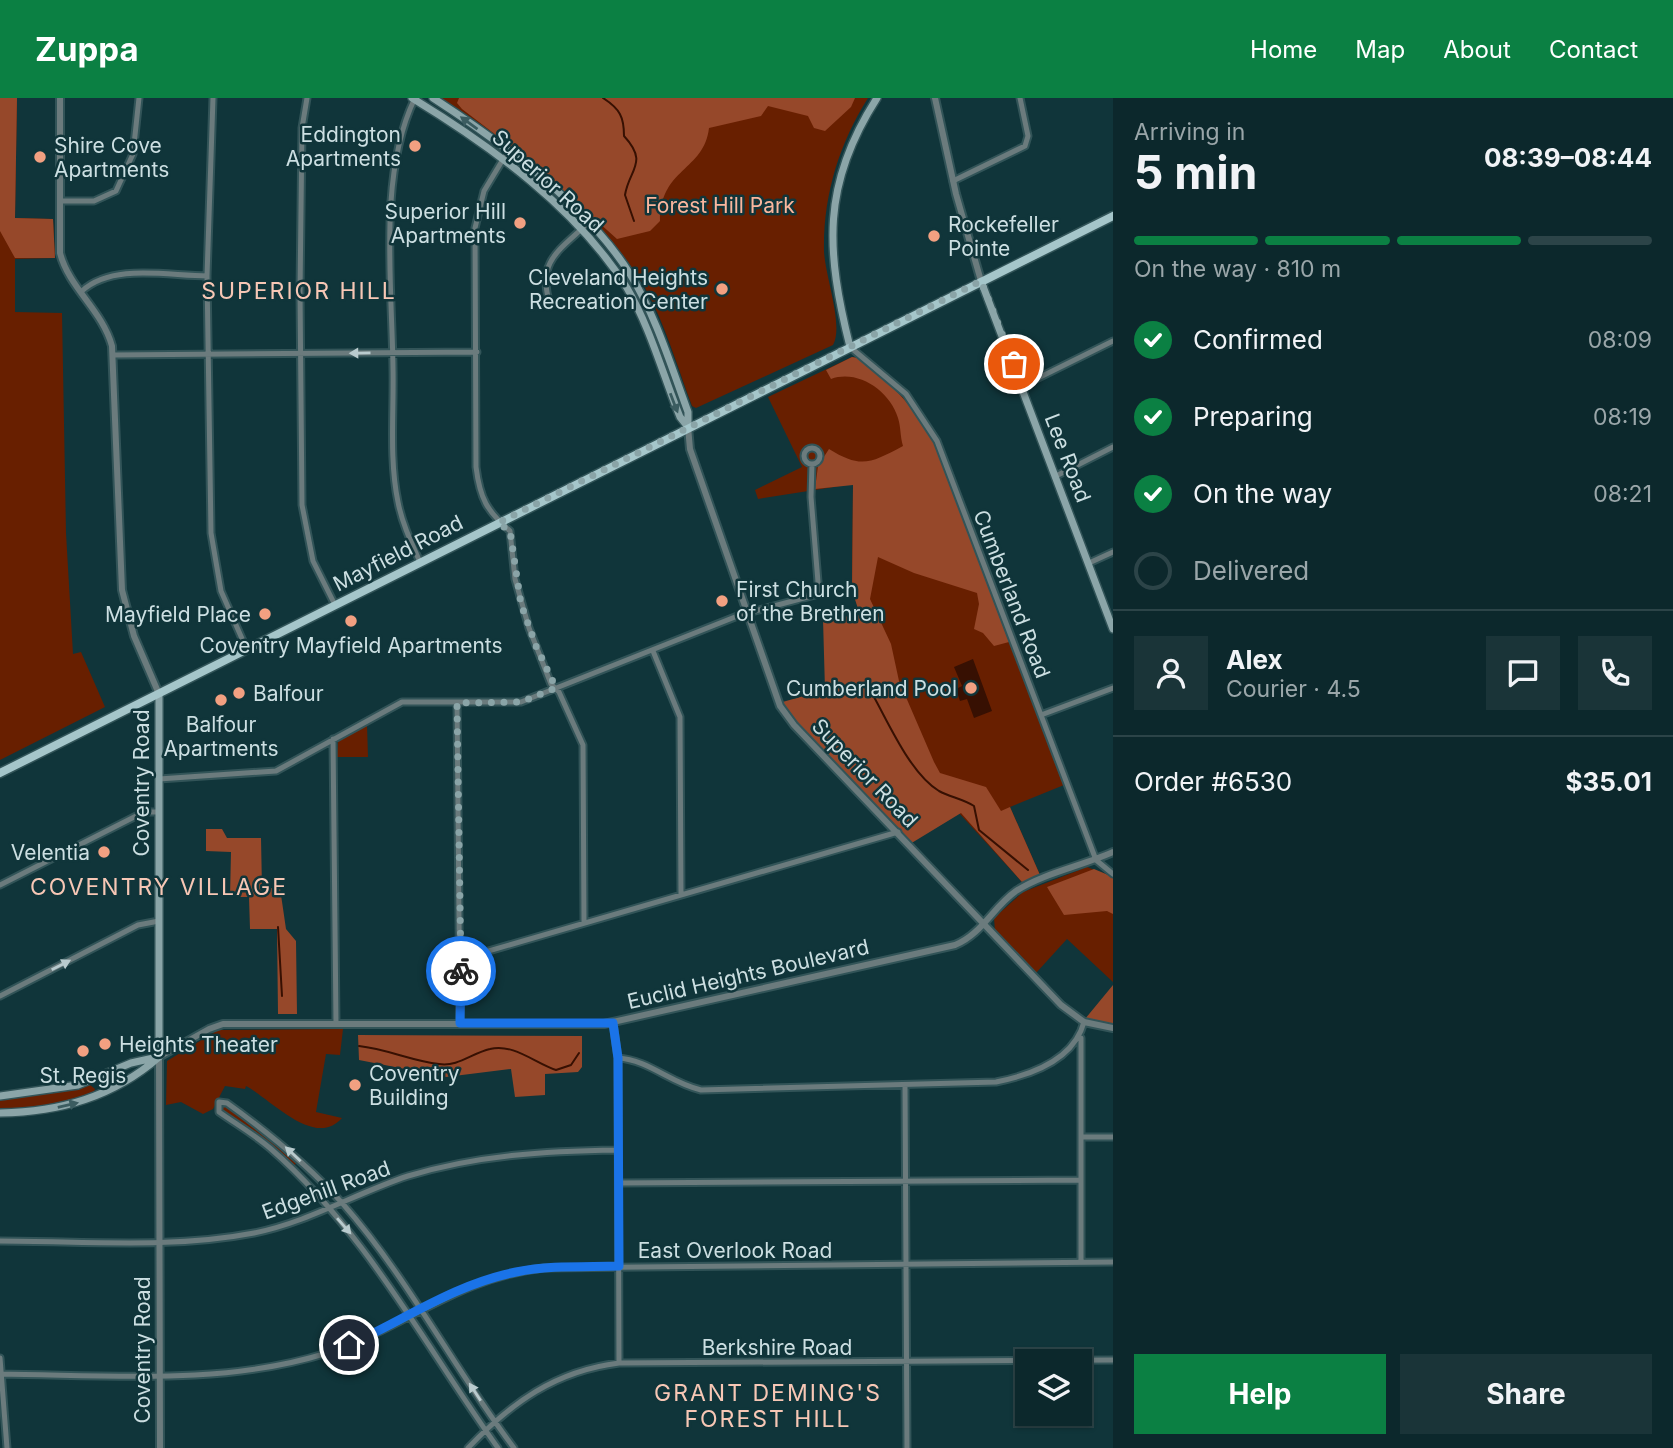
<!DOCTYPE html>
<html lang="en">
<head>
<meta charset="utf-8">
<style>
	body { margin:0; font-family:Inter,sans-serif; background:#1a3438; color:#f1f3f6; height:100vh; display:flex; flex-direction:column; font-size:26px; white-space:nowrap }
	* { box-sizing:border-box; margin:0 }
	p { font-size:23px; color:#9aa6a9 }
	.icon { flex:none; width:38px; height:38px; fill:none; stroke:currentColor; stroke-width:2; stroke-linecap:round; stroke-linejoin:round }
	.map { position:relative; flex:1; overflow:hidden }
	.details { display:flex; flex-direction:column; background:#0c282c; width:560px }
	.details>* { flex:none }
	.controls { position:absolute; left:1015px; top:1251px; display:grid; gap:14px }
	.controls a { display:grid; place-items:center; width:77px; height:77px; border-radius:0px; background:#0c282c; box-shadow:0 2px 5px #0004,0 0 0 2px #2c4448; font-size:35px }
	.pin { position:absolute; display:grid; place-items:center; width:60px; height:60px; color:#fff; margin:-30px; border:4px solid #fff; border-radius:50%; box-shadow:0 2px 7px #0007 }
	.courier { position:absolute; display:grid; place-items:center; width:70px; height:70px; margin:-35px; border:5px solid #1a73e8; border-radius:50%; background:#fff; color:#222; box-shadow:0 2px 9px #0007 }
	.summary em { font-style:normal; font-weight:700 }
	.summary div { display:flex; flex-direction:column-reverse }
	.summary { display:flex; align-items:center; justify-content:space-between; height:119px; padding:0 21px }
	h1 { font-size:46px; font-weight:700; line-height:52px }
	.bar { display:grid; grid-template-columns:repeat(4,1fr); gap:10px 7px; align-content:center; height:84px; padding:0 21px }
	.bar i { height:9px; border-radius:5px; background:#2c4448 }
	.bar .on { background:#0b8043 }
	.bar p { grid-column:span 4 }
	.line { display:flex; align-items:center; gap:18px; padding:0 21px; border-top:2px solid #2c4448 }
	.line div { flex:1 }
	.round { display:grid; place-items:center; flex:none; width:74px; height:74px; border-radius:0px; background:#1a3438 }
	ol { padding:0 21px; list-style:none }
	li { display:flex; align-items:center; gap:21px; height:77px }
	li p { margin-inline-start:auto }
	li .icon { padding:7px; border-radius:50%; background:#0b8043; color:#fff; stroke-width:4 }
	li:last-child { color:#9aa6a9 }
	li i { width:38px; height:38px; border:4px solid #2c4448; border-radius:50% }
	.cta { display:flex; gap:14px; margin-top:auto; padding:14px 21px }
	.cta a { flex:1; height:80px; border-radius:0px; background:#0b8043; color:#fff; font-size:28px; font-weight:700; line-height:80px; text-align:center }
	.cta a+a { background:#1a3438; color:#f1f3f6 }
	header { display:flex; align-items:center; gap:42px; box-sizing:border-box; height:98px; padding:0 35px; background:#0b8043; color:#fff }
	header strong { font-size:33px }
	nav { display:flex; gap:38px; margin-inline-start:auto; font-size:24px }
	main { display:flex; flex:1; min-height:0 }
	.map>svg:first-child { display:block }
</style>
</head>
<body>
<header>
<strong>Zuppa</strong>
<nav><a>Home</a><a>Map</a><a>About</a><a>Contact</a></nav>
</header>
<main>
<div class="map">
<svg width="1113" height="1350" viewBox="0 0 1113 1350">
	<rect width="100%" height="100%" fill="#10353a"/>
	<!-- green -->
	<path fill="#681f00" d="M0 0H17L15 120 53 121 55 160 15 161V214L62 215 66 435 73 556 81 554 105 609 0 662Z
		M441 0H868C839 46 823 98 824 153 825 178 844 228 833 247L696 310 692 308C677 268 665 225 644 188 606 122 506 40 441 0Z
		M852 259 858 260 909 305 933 342 1064 687 1010 709 1040 777 1022 784 938 692 871 546 852 492 853 386 758 401 755 392 802 369 768 299Z
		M367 627 368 659H337L338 643Z
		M1087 769 1113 779V884L1067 841 1036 875 995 833 994 820 1023 794Z
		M343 931 340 957 326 956 316 1014 342 1020C315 1051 272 1002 246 988L245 991 225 988 213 1011 203 1016 181 1004 166 1007 167 963 218 932Z
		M89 986 95 991 93 996 47 1008 0 1012V1001L62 994Z
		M224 1008 275 1043 297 1064 293 1069 221 1013Z"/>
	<!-- forest -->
	<path fill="#96482a" d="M0 0H17L15 120 53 121 55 160H15L0 133Z
		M459 0H855L851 9 825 33 814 30 808 18 768 8 761 18 709 30C704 73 660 70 660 123L650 133 617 141 531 64 462 11 457 5Z
		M852 259 858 260C889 283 914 308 933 342L1009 544 994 548 983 535 974 531 979 506 977 495 914 475 878 459 870 501 891 546 899 583 934 664 940 675 986 689 1001 713 1010 709 1040 777 1022 784 961 715 910 746 794 627 779 605 825 592 823 521 860 517 852 492 853 387 815 391 818 368 829 351C861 371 871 365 903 348 900 339 901 329 898 320 890 293 858 271 831 281L826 272Z
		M206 731H222L227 740H261L262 790H280L286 831 296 843 297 916H278L277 831H250L249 799H230L231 754 206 753Z
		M1094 771 1113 779V816L1107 813 1064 817 1047 789Z
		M1113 887V928L1085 921Z
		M358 937 582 938V969L578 974 545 976V997L515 999 511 971 446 979 359 962Z"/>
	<!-- water -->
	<path fill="#371002" d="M973 561 992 613 974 620 967 601 960 603 956 591 962 588 954 569Z"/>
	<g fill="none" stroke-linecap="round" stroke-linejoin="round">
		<!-- stream -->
		<path stroke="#371002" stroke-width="2" d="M603 0C620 11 624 19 624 38 649 65 629 71 625 97L634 123
			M874 599C890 628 911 676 939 693 950 699 963 701 974 708L979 732 1028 772
			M278 829 282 898
			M359 948C387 951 412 963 439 966 458 969 472 955 490 951 513 945 535 965 556 972L571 967 579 955"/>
		<!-- minor casing -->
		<g stroke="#325458" stroke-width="9">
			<path id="minor" d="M213 0 207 178 211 435 221 493 247 552
				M307 0 302 30 300 194 302 407 313 463 335 507
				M415 0C378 76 392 186 393 270 394 314 389 361 398 404 402 425 411 444 420 464
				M508 53 484 93 475 130 476 369C480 401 487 413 510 433L515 481 529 530 551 586 559 594 583 647 584 824
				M953 83 1025 48 1028 38 1020 0
				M60 103H94L116 93 133 56 139 0
				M82 193C113 165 168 178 207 178
				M550 206C536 163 560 152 588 125
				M850 249 906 296 937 343 1096 762 1113 776
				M114 257 477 254
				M1022 288 1113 243
				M804 358a8 8 0 1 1 16 0a8 8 0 1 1-16 0Z
				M1056 378 1113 349
				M1089 465 1113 454
				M653 553 680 619 681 797
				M457 605 460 925
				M1041 617 1113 590
				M333 641 336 925
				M159 681 276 673 402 604H521L740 517 819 496 811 399 812 366
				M0 787 144 714H159
				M461 861 898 734
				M0 898 138 827 159 823
				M613 925 618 960 619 1265
				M1081 940V1164
				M618 960C649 962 670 985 701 992L996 984C1031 977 1074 962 1084 924
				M905 987 907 1350
				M1081 1039H1113
				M619 1085 1080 1082
				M0 1143C84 1143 171 1151 254 1135 309 1124 356 1095 408 1078 477 1057 546 1053 618 1052
				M0 1260 7 1350
				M0 1276C108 1277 222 1288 327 1255 406 1230 455 1180 544 1170L1113 1164
				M468 1350C511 1305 555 1273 619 1265L1113 1262
				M498 1350C425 1248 367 1135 271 1051 255 1037 236 1026 219 1014V1004L227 1005C269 1035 308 1067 343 1106 409 1181 454 1271 514 1350"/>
		</g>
		<!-- tertiary casing -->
		<g stroke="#325458" stroke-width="10">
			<path id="tertiary" d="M60 0V155C69 190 102 212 112 248L122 492 134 538 159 596
				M935 0 956 96 981 183
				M688 329 690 351 780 608 794 627 1061 907 1084 924 1113 930
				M160 1350 159 959 209 931 223 926H604L955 847C982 836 993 809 1016 793 1044 775 1082 768 1113 754"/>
		</g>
		<!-- secondary casing -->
		<g stroke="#325458" stroke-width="10">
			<path id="secondary" d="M412 0C491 48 577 110 627 190 650 229 663 277 680 319L688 329
				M433 0C501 44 587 107 630 176 656 218 671 268 688 314V328
				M981 183 1113 531
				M850 249C826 153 821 87 877 0
				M159 596V959
				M0 998 78 987 131 965 158 959
				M0 1015C60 1014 113 999 159 959"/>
		</g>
		<!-- primary casing -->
		<g stroke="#325458" stroke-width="11">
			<path id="primary" d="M0 675 1113 118"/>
		</g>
		<!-- minor -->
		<use href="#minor" stroke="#6b7b7d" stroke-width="5"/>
		<!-- tertiary -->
		<use href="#tertiary" stroke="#6b7b7d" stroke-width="6"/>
		<!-- secondary -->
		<use href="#secondary" stroke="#8ba5a8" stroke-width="7"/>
		<!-- primary -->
		<use href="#primary" stroke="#a5c6ca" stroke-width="8"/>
	</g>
	<!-- one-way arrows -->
	<defs><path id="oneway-solid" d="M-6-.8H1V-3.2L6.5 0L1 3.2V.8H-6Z" transform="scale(1.75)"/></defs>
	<g fill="#3b5c60">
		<use href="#oneway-solid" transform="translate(469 25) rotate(-144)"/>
		<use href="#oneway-solid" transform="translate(674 305) rotate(69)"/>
		<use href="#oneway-solid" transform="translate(68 1007) rotate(-13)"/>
	</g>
	<g fill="#b9cbce">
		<use href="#oneway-solid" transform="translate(360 255) rotate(179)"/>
		<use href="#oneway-solid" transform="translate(61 867) rotate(-27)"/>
		<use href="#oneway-solid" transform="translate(293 1056) rotate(-137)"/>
		<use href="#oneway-solid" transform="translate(344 1128) rotate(49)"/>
		<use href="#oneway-solid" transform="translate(475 1294) rotate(-123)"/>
	</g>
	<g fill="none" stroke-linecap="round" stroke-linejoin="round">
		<!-- done -->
		<path stroke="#8aa4a7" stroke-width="7" stroke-dasharray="0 12.6" d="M461 873 457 605 521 604 556 590 536 548 521 506 510 433 498 425 981 183 1014 266"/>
		<!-- route -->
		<path stroke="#1a73e8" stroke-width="9" d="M349 1247C404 1222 455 1186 516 1174 550 1167 585 1169 619 1168L618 960 613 925H460L461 873"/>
	</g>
	<!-- markers -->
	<g fill="#f2a081" stroke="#10353a" stroke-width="2.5">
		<circle cx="415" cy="48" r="7"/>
		<circle cx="40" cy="59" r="7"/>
		<circle cx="520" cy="125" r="7"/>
		<circle cx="934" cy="138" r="7"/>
		<circle cx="722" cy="191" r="7"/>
		<circle cx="722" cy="503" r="7"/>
		<circle cx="265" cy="516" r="7"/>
		<circle cx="351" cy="523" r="7"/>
		<circle cx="971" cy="590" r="7"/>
		<circle cx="239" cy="595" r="7"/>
		<circle cx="221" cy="602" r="7"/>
		<circle cx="104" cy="754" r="7"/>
		<circle cx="105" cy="946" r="7"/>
		<circle cx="83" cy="953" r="7"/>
		<circle cx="355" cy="987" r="7"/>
	</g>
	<g text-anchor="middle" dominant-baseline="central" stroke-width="5" stroke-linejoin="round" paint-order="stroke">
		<!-- poi labels -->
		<g font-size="21" fill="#ccdfe2" stroke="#10353a" text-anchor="end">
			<text x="401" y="36">Eddington<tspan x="401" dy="24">Apartments</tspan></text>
			<text x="54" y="47" text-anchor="start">Shire Cove<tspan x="54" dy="24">Apartments</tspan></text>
			<text x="506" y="113">Superior Hill<tspan x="506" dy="24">Apartments</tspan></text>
			<text x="948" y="126" text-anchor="start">Rockefeller<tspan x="948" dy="24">Pointe</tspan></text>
			<text x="708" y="179">Cleveland Heights<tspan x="708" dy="24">Recreation Center</tspan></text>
			<text x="736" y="491" text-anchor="start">First Church<tspan x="736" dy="24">of the Brethren</tspan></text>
			<text x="251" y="516">Mayfield Place</text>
			<text x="351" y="547" text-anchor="middle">Coventry Mayfield Apartments</text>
			<text x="957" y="590">Cumberland Pool</text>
			<text x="253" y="595" text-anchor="start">Balfour</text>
			<text x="221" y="626" text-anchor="middle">Balfour<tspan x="221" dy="24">Apartments</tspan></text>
			<text x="90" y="754">Velentia</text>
			<text x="119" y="946" text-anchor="start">Heights Theater</text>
			<text x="369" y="975" text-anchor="start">Coventry<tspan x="369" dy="24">Building</tspan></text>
			<text x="83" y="977" text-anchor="middle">St. Regis</text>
		</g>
		<!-- street labels -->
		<g font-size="21" fill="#ccdfe2" stroke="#10353a">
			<text transform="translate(548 83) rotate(42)">Superior Road</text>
			<text transform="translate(1068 360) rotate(69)">Lee Road</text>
			<text transform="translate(398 455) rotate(-27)">Mayfield Road</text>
			<text transform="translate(1012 496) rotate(69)">Cumberland Road</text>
			<text transform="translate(865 675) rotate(46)">Superior Road</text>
			<text transform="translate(141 685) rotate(-90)">Coventry Road</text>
			<text transform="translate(748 876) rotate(-13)">Euclid Heights Boulevard</text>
			<text transform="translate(326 1092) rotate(-20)">Edgehill Road</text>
			<text x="735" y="1152">East Overlook Road</text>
			<text x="777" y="1249">Berkshire Road</text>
			<text transform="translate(142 1252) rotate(-90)">Coventry Road</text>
		</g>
		<!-- park labels -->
		<g font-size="21" fill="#fab69d" stroke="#10353a">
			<text x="720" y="107">Forest Hill Park</text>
		</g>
		<!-- neighbourhood labels -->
		<g font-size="23" letter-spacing="2" fill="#f7c7b5" stroke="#10353a">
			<text x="299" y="193">SUPERIOR HILL</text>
			<text x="159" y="789">COVENTRY VILLAGE</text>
			<text x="768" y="1295">GRANT DEMING'S<tspan x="768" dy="26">FOREST HILL</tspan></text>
		</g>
	</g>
</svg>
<div class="controls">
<a><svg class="icon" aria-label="layers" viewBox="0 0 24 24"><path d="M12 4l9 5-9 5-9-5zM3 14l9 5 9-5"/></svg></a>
</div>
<div class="pin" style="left:1014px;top:266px;background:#ea580c"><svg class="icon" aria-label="bag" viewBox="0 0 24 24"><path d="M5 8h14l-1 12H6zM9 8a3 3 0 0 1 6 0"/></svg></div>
<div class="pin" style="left:349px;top:1247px;background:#1f2937"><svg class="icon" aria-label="home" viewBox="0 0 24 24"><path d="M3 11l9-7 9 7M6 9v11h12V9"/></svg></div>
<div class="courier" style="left:461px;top:873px"><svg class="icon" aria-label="bike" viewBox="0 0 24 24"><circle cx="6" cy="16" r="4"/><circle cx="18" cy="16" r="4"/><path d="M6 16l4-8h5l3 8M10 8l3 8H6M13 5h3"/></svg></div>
</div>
<section class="details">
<div class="summary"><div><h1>5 min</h1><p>Arriving in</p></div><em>08:39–08:44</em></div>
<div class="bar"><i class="on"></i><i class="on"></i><i class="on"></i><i></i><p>On the way · 810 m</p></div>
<ol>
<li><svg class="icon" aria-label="check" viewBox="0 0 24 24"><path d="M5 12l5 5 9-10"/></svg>Confirmed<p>08:09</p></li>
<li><svg class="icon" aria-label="check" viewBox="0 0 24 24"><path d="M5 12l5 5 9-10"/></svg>Preparing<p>08:19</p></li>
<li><svg class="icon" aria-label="check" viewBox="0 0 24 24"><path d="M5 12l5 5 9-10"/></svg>On the way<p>08:21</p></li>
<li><i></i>Delivered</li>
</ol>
<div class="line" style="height:126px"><a class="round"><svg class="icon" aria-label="person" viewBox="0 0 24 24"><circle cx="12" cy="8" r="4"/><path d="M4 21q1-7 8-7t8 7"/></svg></a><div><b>Alex</b><p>Courier · 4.5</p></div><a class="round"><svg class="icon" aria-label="chat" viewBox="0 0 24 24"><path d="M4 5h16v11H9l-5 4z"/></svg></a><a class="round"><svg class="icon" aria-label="phone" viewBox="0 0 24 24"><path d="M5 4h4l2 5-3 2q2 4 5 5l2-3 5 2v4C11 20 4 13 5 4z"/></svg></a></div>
<div class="line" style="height:91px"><div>Order #6530</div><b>$35.01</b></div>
<div class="cta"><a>Help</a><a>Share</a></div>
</section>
</main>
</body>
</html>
